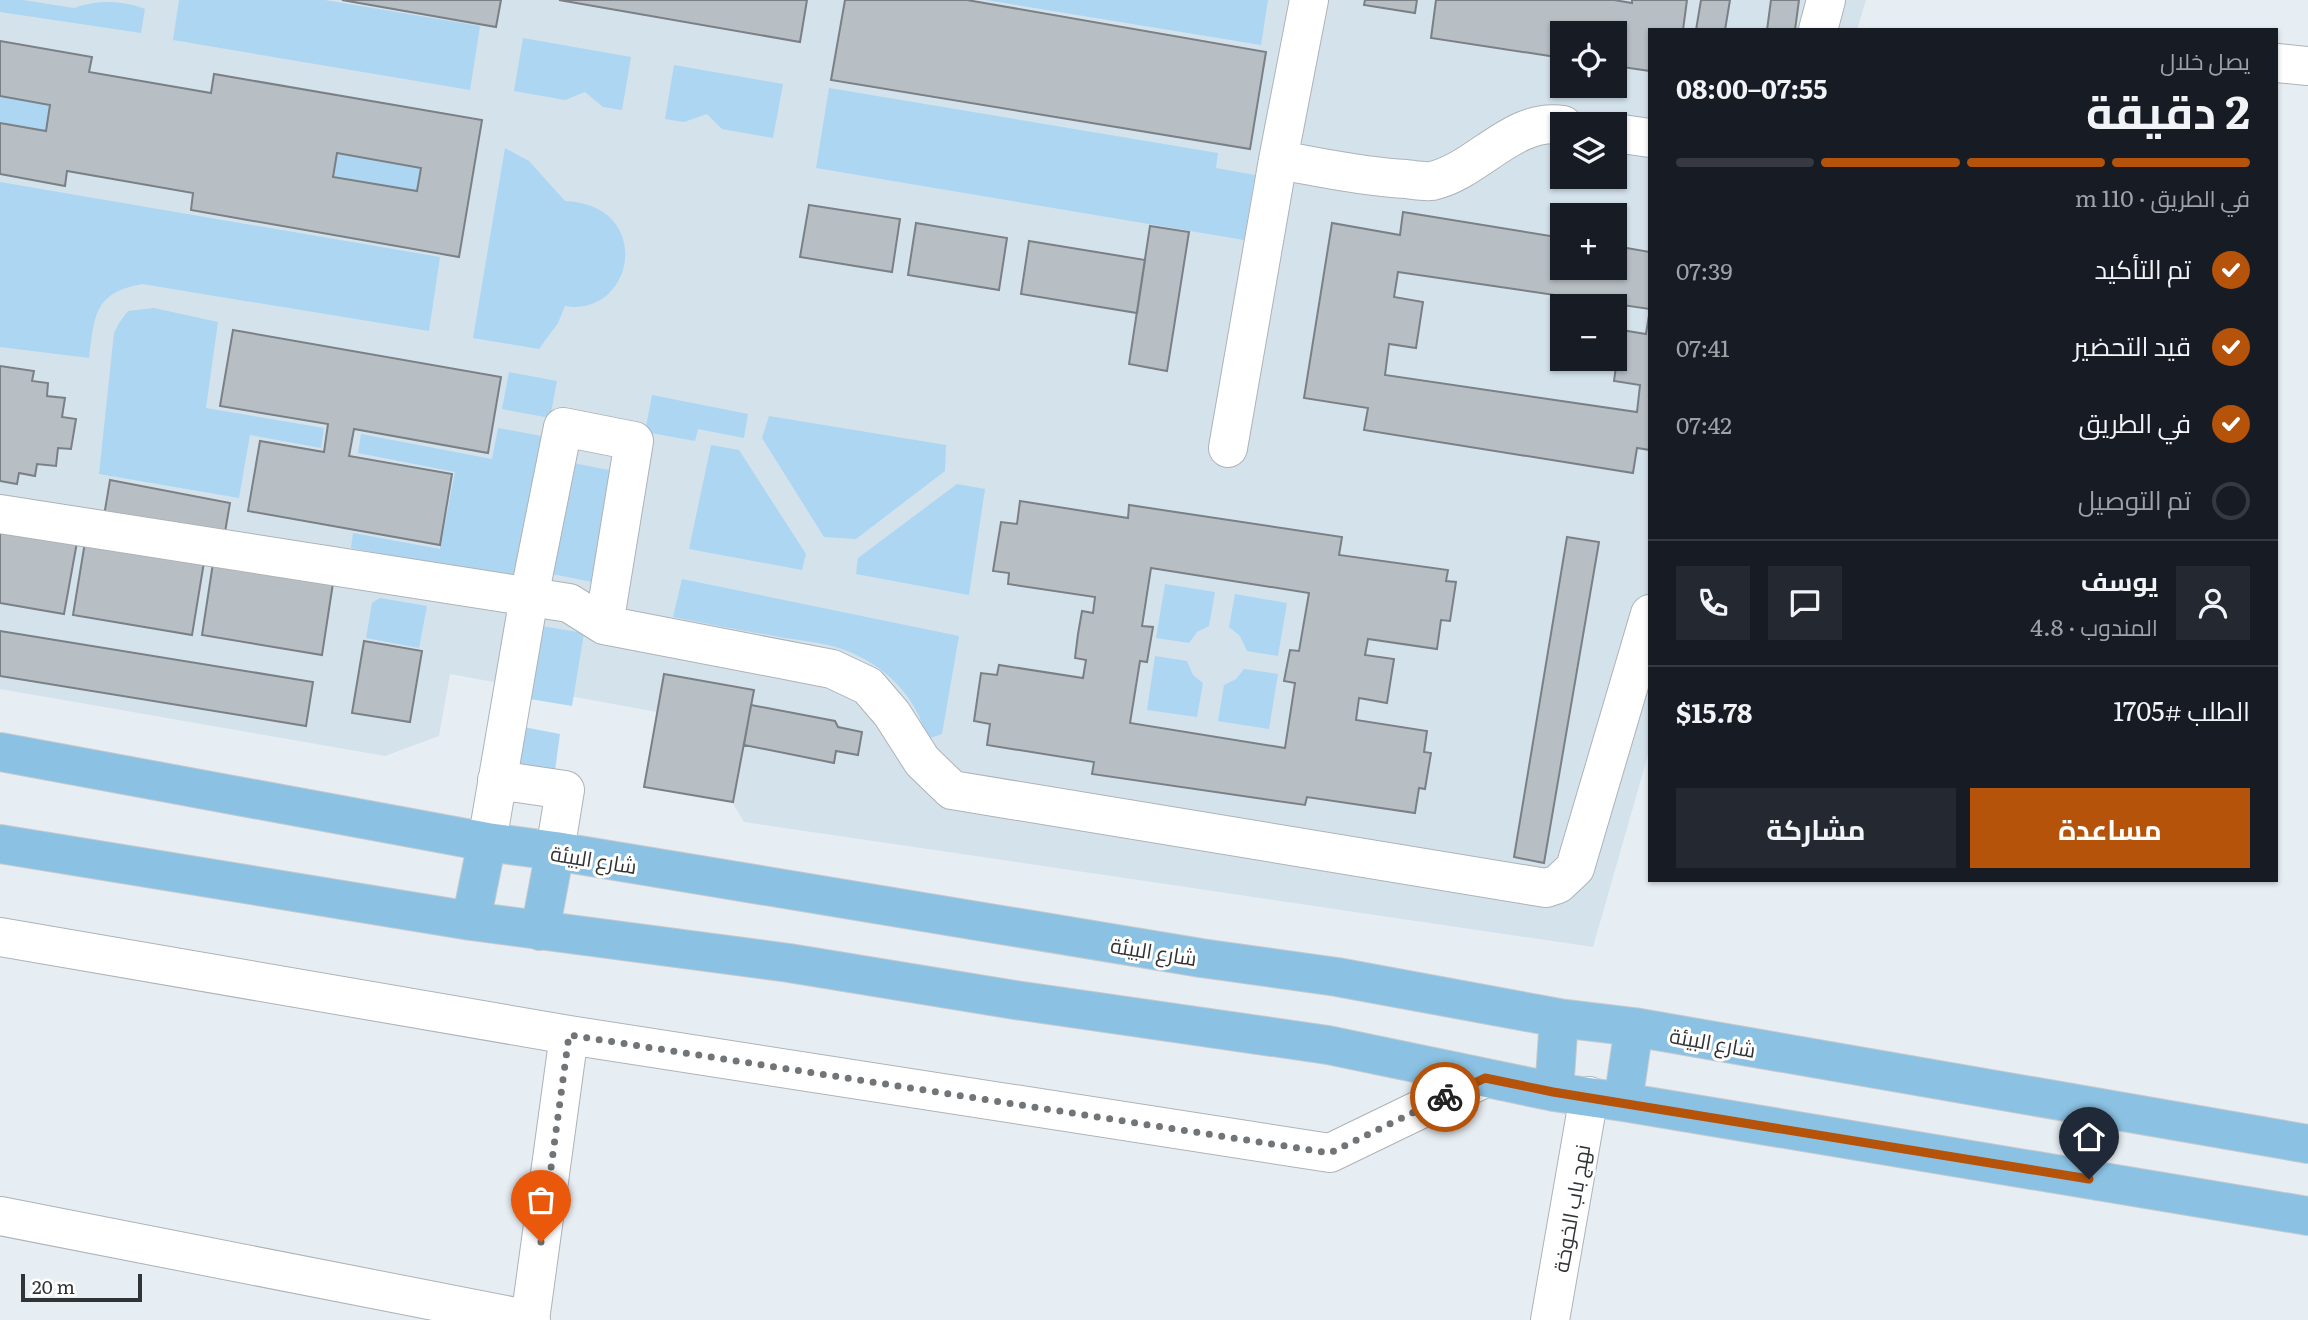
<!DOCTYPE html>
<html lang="ar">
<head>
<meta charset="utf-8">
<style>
	body { margin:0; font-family:Literata,Cairo,serif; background:#242831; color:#f1f3f6; direction:rtl; height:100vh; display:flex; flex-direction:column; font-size:26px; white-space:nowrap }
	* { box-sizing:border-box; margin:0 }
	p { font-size:23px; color:#9ea1a6 }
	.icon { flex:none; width:38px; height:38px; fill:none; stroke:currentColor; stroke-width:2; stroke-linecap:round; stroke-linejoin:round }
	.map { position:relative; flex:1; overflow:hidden; direction:ltr }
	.drawer { position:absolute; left:1648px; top:28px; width:630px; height:854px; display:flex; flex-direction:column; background:#171b24; border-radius:0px; box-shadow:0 2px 5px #0004; direction:rtl }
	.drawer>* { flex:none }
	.buttons { position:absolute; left:1550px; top:21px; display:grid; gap:14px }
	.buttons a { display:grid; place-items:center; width:77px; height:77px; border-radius:0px; background:#171b24; box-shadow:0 2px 5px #0004; font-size:35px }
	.scale { position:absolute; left:21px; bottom:18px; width:121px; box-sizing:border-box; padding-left:7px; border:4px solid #313436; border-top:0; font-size:19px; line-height:24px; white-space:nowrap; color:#313436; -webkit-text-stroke:5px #fff; paint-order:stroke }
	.pin { position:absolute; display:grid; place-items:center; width:60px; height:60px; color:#fff; margin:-72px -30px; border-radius:50% 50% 50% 0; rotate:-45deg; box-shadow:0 0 7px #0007 }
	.pin .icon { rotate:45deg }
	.courier { position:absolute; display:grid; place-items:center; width:70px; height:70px; margin:-35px; border:5px solid #b45309; border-radius:50%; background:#fff; color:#222; box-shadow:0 2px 9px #0007 }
	.head em { font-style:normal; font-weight:700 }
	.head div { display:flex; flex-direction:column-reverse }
	.head { display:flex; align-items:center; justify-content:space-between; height:119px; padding:0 28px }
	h1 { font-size:46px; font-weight:700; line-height:52px }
	.bar { display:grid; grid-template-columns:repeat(4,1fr); gap:10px 7px; align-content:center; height:84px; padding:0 28px }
	.bar i { height:9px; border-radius:5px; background:#363941 }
	.bar .on { background:#b45309 }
	.bar p { grid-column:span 4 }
	.line { display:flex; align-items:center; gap:18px; padding:0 28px; border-top:2px solid #363941 }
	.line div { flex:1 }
	.round { display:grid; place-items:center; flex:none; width:74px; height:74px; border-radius:0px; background:#242831 }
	ol { padding:0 28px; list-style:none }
	li { display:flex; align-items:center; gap:21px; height:77px }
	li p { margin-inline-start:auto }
	li .icon { padding:7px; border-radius:50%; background:#b45309; color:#fff; stroke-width:4 }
	li:last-child { color:#9ea1a6 }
	li i { width:38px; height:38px; border:4px solid #363941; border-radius:50% }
	.button { display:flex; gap:14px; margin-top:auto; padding:14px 28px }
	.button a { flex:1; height:80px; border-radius:0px; background:#b45309; color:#fff; font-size:28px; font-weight:700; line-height:80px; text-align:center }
	.button a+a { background:#242831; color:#f1f3f6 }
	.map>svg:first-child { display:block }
</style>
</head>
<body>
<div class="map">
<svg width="2308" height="1320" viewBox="0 0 2308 1320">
	<rect width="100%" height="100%" fill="#e7eef3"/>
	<!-- built -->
	<path fill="#d4e2ec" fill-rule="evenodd" d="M0 0H1866L1857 30H1650V748L1593 947 744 822 732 802 644 787 657 712 450 674 439 736 385 756 0 689ZM1563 33H1615V86H1563ZM1563 124H1615V177H1563ZM1563 215H1615V268H1563ZM1563 306H1615V359H1563Z"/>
	<!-- green -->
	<path fill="#add6f2" d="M0 0H23L74 8C97 0 121 0 145 9L141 33 0 12Z
		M179 0H325L480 26 470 90 173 40Z
		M986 0H1268L1261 45Z
		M523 38 631 57 622 110 603 107 585 92 565 100 514 91Z
		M674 65 783 84 773 138 722 129 707 114 684 122 665 119Z
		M829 88 1218 153 1216 168 1255 175 1244 240 816 168Z
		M0 96 50 105 46 131 0 123Z
		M505 148 529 161 565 201C656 205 634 318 565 306L558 323 539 349 473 338Z
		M337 153 421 168 417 191 333 177Z
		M0 182 440 257 429 331 142 284C93 293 95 316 89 358L0 347Z
		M154 308 218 322 206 408 324 428 321 448 250 435 239 498 99 474 114 333 119 323 128 311Z
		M509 372 557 381 550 418 502 409Z
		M652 395 748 414 744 438 698 429 695 441 645 432Z
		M769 416 946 445 945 471 856 539 824 537 762 438Z
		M498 428 547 437 521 580 351 548 353 533 440 549 455 472 358 453 361 434 492 459Z
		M711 445 739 450 806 554 802 570 689 549Z
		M568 462 614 471 592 582 547 573Z
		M957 484 985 489 969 595 856 574 858 558Z
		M682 579 959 636 942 734 927 739C917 696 884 664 842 649 821 642 796 640 774 636 740 630 707 624 673 617Z
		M1165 584 1215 592 1209 626 1197 632 1189 643 1156 638Z
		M1235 594 1287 603 1278 656 1247 651 1240 636 1229 627Z
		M380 598 427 606 419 648 366 638 372 603Z
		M535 625 584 633 572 706 524 698Z
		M1155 656 1187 661 1193 675 1203 683 1197 717 1147 710Z
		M1244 669 1278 674 1269 729 1218 721 1224 685 1236 679Z
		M518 726 560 734 555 771 512 764Z"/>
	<!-- building -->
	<path fill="#b8bfc4" stroke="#7a8085" stroke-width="2" fill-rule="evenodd" d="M342 0H501L496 27Z
		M559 0H807L800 42Z
		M845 0H967L1266 52 1250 149 831 80Z
		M1365 0H1417L1415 13 1364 5Z
		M1436 0H1614L1632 3V0H1687L1683 30H1650V71L1615 66V33H1563V58L1431 38Z
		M1701 0H1730L1725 30H1696Z
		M1771 0H1799L1795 30H1767Z
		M0 41 92 57 89 72 211 93 214 74 482 120 459 257 191 210 193 193 67 171 65 186 0 174V123L46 131 50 105 0 96ZM337 153 421 168 417 191 333 177Z
		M809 205 900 219 892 272 800 257Z
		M1403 212 1563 238V268H1615V246L1650 252V450L1637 448 1633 473 1364 430 1368 408 1304 398 1332 223 1400 235ZM1398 272 1650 309 1646 334 1621 330 1614 381 1640 385 1637 412 1385 375 1389 344 1416 348 1423 302 1394 297Z
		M916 223 1007 238 999 290 908 275Z
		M1150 226 1189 232 1167 371 1129 364Z
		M1029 241 1145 260 1137 313 1021 294Z
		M233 330 501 377 488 453 354 429 349 456 452 474 440 545 248 511 260 441 324 452 328 424 220 406Z
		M0 366 34 371 32 381 48 383 47 396 65 398 62 417 76 419 71 449 58 448 56 466 37 464 35 476 19 473 17 484 0 481Z
		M110 480 230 503 224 538 104 516Z
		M1020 501 1128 518 1129 505 1342 537 1339 555 1448 570 1446 581 1456 582 1450 621 1441 620 1437 649 1368 639 1365 655 1394 659 1387 703 1359 698 1356 720 1427 731 1424 752 1431 753 1425 789 1419 788 1415 813 1307 797 1305 805 1092 774 1094 762 987 745 990 724 974 721 981 673 997 675 999 665 1083 678 1086 660 1075 658 1078 634 1082 611 1093 613 1095 597 1008 584 1009 573 993 571 1001 522 1017 524ZM1151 568 1309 593 1299 651 1290 650 1284 681 1295 683 1285 748 1130 723 1140 661 1147 662 1153 627 1142 626Z
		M0 528 77 542 64 614 0 603Z
		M1567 537 1599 542 1544 863 1514 857Z
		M85 542 204 562 192 635 73 615Z
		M213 563 333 583 322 655 202 635Z
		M0 631 313 682 306 726 0 676Z
		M364 641 422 651 410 722 352 713Z
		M664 674 754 690 733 802 644 787Z
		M751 705 835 721 838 727 862 732 858 755 836 751 834 763 744 745Z"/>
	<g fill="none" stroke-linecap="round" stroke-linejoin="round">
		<!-- minor casing -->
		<g stroke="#adb3b8" stroke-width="40">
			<path id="minor" d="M1818 30 1826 0
				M2277 63 2308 66
				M1615 133 1650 138
				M1278 160C1320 167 1363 177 1406 179 1414 180 1425 182 1432 181 1479 170 1513 117 1563 125
				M1228 448 1278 160 1309 0
				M0 514 569 603 604 625 832 669 868 686 892 714 922 761 952 790 1546 888 1558 884 1575 868 1650 614
				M497 780 565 790 555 851
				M487 842 529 597 563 427 634 441 604 625
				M0 937 569 1035 1330 1153 1485 1078
				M0 1216 531 1320
				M530 1320 569 1035
				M1550 1320 1589 1096"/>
		</g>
		<!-- major casing -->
		<g stroke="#c9cacb" stroke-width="40">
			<path id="major" d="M0 752 487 842 555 851 1201 958 1337 977 1559 1018 1634 1027 2308 1144
				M0 844 471 921 789 963 1015 1000 1328 1045 1554 1092 1623 1102 2308 1216
				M471 921 487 842
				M540 931 555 851
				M1554 1092 1559 1018
				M1623 1102 1634 1027"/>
		</g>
		<!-- minor -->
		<use href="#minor" stroke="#fff" stroke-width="38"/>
		<!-- major -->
		<use href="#major" stroke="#8bc2e3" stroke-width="38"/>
	</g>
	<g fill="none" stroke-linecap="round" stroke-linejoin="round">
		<!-- done -->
		<path stroke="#717578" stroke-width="7" stroke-dasharray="0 12.6" d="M541 1242 569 1035 1330 1153 1445 1097"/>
		<!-- route -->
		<path stroke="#b45309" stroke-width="9" d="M1445 1097 1485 1078 1553 1092 2089 1179"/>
	</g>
	<g text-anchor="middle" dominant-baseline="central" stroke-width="6" stroke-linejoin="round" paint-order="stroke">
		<!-- street labels -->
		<g font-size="21" fill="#313436" stroke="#fff">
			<text transform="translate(594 858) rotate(9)">شارع البيئة</text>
			<text transform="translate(1154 950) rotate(9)">شارع البيئة</text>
			<text transform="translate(1713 1041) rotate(10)">شارع البيئة</text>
			<text transform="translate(1570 1208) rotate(-80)">نهج باب الخوخة</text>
		</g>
	</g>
</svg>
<div class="buttons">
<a><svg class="icon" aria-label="locate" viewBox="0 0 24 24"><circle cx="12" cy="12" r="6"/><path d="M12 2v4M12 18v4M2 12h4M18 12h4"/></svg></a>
<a><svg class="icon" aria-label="layers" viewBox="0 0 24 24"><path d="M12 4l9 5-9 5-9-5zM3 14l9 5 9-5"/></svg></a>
<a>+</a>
<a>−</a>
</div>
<div class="scale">20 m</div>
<div class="pin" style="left:541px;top:1242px;background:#ea580c"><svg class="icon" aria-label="bag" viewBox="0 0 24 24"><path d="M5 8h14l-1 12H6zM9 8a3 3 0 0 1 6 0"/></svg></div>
<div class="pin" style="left:2089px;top:1179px;background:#1f2937"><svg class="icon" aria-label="home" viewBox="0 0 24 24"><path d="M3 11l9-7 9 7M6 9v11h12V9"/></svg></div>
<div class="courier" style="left:1445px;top:1097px"><svg class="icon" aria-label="bike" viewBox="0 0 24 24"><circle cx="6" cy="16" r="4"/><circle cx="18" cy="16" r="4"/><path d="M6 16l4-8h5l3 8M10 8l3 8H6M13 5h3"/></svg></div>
<section class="drawer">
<div class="head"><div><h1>2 دقيقة</h1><p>يصل خلال</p></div><em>07:55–08:00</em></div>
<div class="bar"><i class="on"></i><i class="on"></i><i class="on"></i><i></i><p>في الطريق · 110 m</p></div>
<ol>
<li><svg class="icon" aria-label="check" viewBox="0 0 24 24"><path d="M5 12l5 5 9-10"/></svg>تم التأكيد<p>07:39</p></li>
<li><svg class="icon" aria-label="check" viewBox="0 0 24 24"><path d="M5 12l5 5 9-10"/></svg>قيد التحضير<p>07:41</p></li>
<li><svg class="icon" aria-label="check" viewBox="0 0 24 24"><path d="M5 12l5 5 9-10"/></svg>في الطريق<p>07:42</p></li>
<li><i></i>تم التوصيل</li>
</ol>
<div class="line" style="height:126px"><a class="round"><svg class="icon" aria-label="person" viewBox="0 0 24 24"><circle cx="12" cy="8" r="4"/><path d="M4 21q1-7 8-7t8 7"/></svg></a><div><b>يوسف</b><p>المندوب · 4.8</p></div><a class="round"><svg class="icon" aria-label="chat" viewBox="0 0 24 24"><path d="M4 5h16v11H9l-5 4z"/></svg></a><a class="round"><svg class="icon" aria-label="phone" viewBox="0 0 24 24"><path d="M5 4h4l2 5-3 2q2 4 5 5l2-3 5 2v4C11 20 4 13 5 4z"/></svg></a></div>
<div class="line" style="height:91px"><div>الطلب #1705</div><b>$15.78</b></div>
<div class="button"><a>مساعدة</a><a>مشاركة</a></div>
</section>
</div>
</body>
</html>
